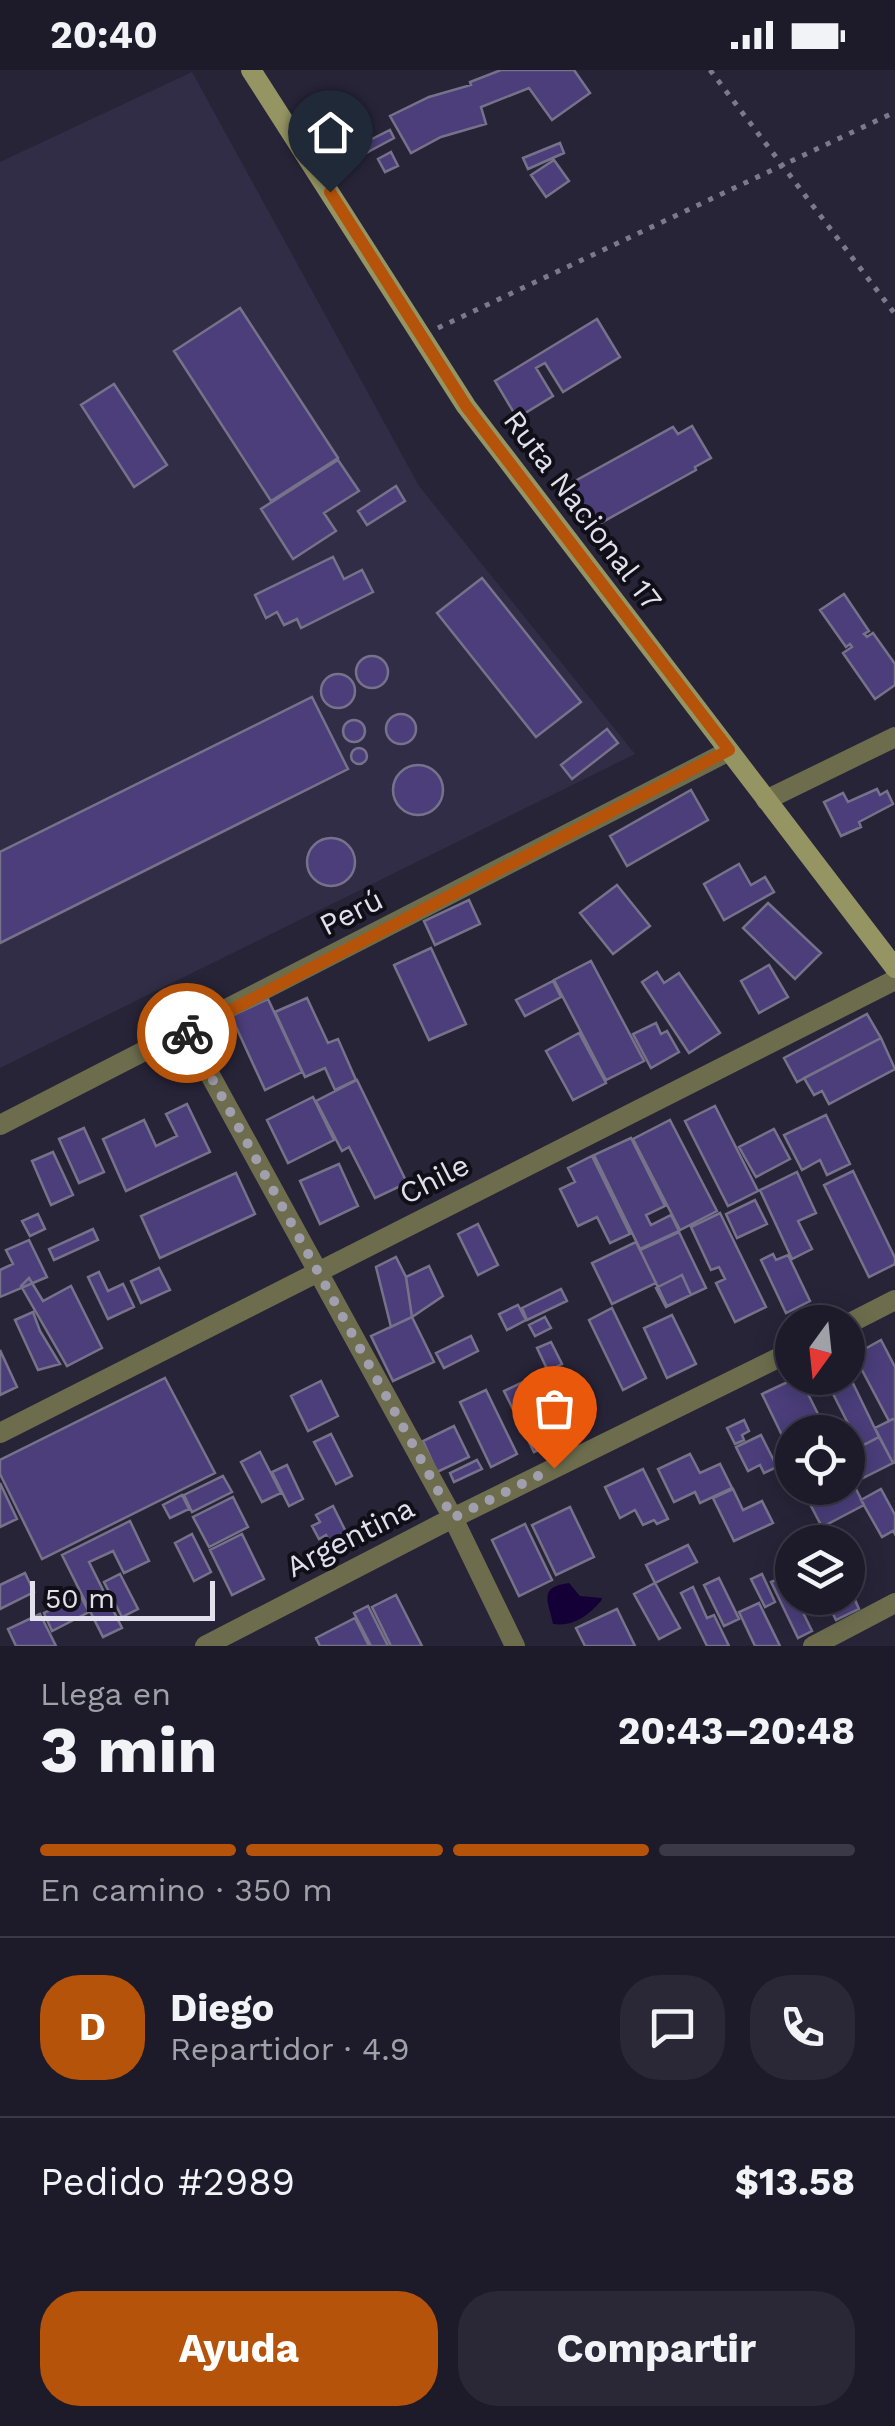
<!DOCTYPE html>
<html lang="es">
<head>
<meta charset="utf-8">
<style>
	body { margin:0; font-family:"Work Sans",sans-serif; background:#2a2836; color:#f1f3f6; height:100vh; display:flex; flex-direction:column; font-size:38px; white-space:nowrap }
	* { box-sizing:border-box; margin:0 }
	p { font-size:32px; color:#a0a1a8 }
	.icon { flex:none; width:55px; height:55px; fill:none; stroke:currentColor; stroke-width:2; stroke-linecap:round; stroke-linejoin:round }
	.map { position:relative; height:1576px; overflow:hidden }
	.sheet { display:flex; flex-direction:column; background:#1d1b2a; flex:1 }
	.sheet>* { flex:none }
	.needle { width:65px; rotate:195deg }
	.controls { position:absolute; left:775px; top:1235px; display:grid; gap:20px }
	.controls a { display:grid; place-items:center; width:90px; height:90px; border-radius:50%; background:#1d1b2a; box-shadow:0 5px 25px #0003,0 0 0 2px #3b3947; font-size:50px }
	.scale { position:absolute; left:30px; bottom:25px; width:185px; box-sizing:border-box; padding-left:10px; border:5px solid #e2e0ed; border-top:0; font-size:28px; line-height:35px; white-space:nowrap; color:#e2e0ed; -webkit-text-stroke:8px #100e17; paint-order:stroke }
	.pin { position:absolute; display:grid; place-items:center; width:85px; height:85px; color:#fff; margin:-102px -42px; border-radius:50% 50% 50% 0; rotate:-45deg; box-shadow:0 0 10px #0007 }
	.pin .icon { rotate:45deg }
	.courier { position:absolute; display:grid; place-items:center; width:100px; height:100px; margin:-50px; border:8px solid #b45309; border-radius:50%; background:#fff; color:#222; box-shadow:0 2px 12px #0007 }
	.summary em { font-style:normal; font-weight:700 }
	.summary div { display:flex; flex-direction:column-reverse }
	.summary { display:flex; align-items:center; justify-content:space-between; height:170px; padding:0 40px }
	h1 { font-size:65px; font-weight:700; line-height:75px }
	.bar { display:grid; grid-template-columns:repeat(4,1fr); gap:15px 10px; align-content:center; height:120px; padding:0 40px }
	.bar i { height:12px; border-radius:8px; background:#3b3947 }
	.bar .active { background:#b45309 }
	.bar p { grid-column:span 4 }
	.line { display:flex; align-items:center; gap:25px; padding:0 40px; border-top:2px solid #3b3947 }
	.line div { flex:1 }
	.round { display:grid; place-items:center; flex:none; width:105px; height:105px; border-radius:40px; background:#2a2836 }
	.primary-button { display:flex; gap:20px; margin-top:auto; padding:20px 40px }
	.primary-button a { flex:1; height:115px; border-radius:40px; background:#b45309; color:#fff; font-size:40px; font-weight:700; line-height:115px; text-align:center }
	.primary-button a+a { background:#2a2836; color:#f1f3f6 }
	.status { display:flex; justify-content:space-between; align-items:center; height:70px; padding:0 50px; background:#1d1b2a; direction:ltr }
	.status svg { height:28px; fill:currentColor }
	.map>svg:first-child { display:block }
</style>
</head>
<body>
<div class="status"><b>20:40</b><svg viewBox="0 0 49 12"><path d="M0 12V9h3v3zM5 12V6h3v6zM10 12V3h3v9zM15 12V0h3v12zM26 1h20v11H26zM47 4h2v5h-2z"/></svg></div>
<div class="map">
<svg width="895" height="1576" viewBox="0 0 895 1576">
	<rect width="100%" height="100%" fill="#272438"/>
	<!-- built -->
	<path fill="#312d46" d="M192 2 419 416 635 684 0 998V92Z"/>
	<!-- water -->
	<path fill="#140037" d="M569 1513 580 1526 602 1528 601 1531C588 1546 573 1557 553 1554 549 1532 537 1517 569 1513Z"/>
	<!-- building -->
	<path fill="#4b3e7b" stroke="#76728a" stroke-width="2.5" d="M501 0H574L590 23 552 50 529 18 481 37 486 54 441 67 411 83 390 46 429 27 471 15 470 12Z
		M390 60 394 68 366 83 362 74Z
		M560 73 564 83 528 99 523 88Z
		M391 82 398 96 385 102 378 89Z
		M554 90 569 111 546 127 531 105Z
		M240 238 338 388 271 431 174 281Z
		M597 249 620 287 563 322 545 293 536 298 553 326 517 348 495 311Z
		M114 314 167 395 134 417 81 335Z
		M692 356 711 388 695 397 696 400 590 459 566 416 673 357 678 364Z
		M338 390 359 421 324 443 336 461 293 489 261 439Z
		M396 416 405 431 367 455 358 441Z
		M333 487 344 509 362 500 373 522 301 558 297 549 284 555 277 542 266 548 255 525Z
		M482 508 581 632 536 667 437 543Z
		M844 524 869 561 864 564 867 567 873 563 895 594V615L875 629 843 583 852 577 850 574 846 577 820 540Z
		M356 602a16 16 0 1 1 32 0a16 16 0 1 1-32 0Z
		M321 621a17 17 0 1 1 34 0a17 17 0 1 1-34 0Z
		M312 627 348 699 0 873V782Z
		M386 659a15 15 0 1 1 30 0a15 15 0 1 1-30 0Z
		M343 661a11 11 0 1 1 22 0a11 11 0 1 1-22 0Z
		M607 659 618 673 572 709 561 695Z
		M351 686a8 8 0 1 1 16 0a8 8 0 1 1-16 0Z
		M393 720a25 25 0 1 1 50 0a25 25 0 1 1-50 0Z
		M877 719 880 725 887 721 893 734 859 752 861 757 841 766 824 732 843 723 848 732Z
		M691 720 708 750 627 796 610 766Z
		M307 792a24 24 0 1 1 48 0a24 24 0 1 1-48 0Z
		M739 794 751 815 765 807 774 822 724 850 704 814Z
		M617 815 650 856 613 884 580 843Z
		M469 830 480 854 435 875 424 851Z
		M768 833 821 883 795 909 743 858Z
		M431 878 466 954 429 970 394 895Z
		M591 891 644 991 606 1010 554 910Z
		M769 895 788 927 759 943 741 911Z
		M657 902 664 913 679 903 720 963 689 983 642 912Z
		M553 911 561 927 525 946 516 930Z
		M307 928 328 973 338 969 356 1010 335 1020 325 998 305 1007 275 942Z
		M268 929 302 1002 265 1020 231 946Z
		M867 944 881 968 797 1012 784 988Z
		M656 953 661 964 667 961 679 982 651 998 633 964Z
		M579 963 606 1013 573 1030 546 981Z
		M881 968 895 999 829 1034 822 1021 814 1025 804 1008Z
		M357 1010 407 1113 375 1128 349 1077 342 1081 316 1031Z
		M313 1027 334 1070 288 1093 267 1050Z
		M187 1034 210 1082 126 1121 103 1069 144 1050 156 1076 177 1066 166 1044Z
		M715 1036 758 1121 728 1136 685 1051Z
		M826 1045 850 1094 827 1105 820 1090 802 1100 784 1065Z
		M670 1050 717 1141 680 1160 633 1069Z
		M84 1058 104 1102 79 1113 59 1069Z
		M774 1059 790 1089 756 1107 739 1077Z
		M631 1068 665 1136 646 1145 651 1155 671 1145 679 1161 640 1179 594 1085Z
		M53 1082 73 1125 51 1135 32 1091Z
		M592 1086 630 1164 610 1173 597 1147 578 1156 560 1119 575 1112 568 1098Z
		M339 1094 358 1136 320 1154 300 1111Z
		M853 1101 895 1188V1194L869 1207 824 1115Z
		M797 1102 816 1143 798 1151 812 1179 792 1189 760 1120Z
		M236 1103 255 1144 160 1188 141 1146Z
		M755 1130 767 1154 737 1168 726 1144Z
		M720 1143 766 1237 735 1252 716 1213 725 1209 719 1197 711 1200 691 1157Z
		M38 1144 45 1159 30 1166 22 1151Z
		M478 1154 498 1195 478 1205 458 1164Z
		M93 1159 98 1170 54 1190 49 1179Z
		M679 1162 706 1218 667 1236 640 1180Z
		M29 1170 47 1207 0 1227V1200L13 1194 6 1180Z
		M636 1172 656 1213 612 1234 592 1193Z
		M773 1184 776 1190 788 1185 810 1231 786 1243 761 1190Z
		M396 1187 406 1207 412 1247 391 1257 376 1197Z
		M429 1196 443 1226 412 1247 406 1207Z
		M159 1198 170 1220 141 1233 131 1211Z
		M99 1202 108 1221 123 1214 134 1237 108 1249 88 1207Z
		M682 1205 691 1225 666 1237 656 1218Z
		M29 1208 43 1231 71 1216 102 1278 67 1296 21 1216Z
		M561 1219 567 1231 527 1250 522 1238Z
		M518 1235 526 1250 507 1260 499 1244Z
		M612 1238 646 1308 623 1320 589 1250Z
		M33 1242 40 1261 60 1294 38 1300 15 1250Z
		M672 1245 696 1294 667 1308 644 1258Z
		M412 1247 434 1292 393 1311 371 1266Z
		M545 1247 551 1258 535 1266 529 1255Z
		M471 1266 478 1281 444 1298 436 1283Z
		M881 1270 895 1297V1348L889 1351 854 1285Z
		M551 1272 562 1294 548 1301 537 1278Z
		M0 1280 17 1317 0 1325Z
		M848 1303 879 1367 860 1377 825 1308H848Z
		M536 1306 566 1367 534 1382 504 1321Z
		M165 1308 215 1403 42 1489 0 1404V1390Z
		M796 1308H800L827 1362H792V1394L789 1388 792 1386 762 1324Z
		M321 1311 338 1346 308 1361 291 1326Z
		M486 1320 517 1384 491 1397 460 1332Z
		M895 1348V1392L893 1393 875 1358Z
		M744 1350 749 1361 742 1365 744 1370 735 1374 727 1358Z
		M454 1356 469 1387 437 1402 423 1371Z
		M331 1364 352 1406 336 1414 314 1372Z
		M761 1365 777 1397 764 1403 760 1395 748 1401 736 1377Z
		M879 1367 893 1393 853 1413 848 1403V1383Z
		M260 1382 281 1423 262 1432 241 1392Z
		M690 1384 700 1403 720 1394 732 1418 700 1433 695 1422 674 1432 658 1399Z
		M477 1390 482 1399 454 1412 450 1403Z
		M287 1395 303 1429 289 1436 272 1402Z
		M643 1399 668 1449 657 1454 654 1450 643 1455 635 1440 620 1448 605 1417Z
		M223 1406 232 1422 192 1442 184 1425Z
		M0 1413 17 1449 0 1457Z
		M853 1413 864 1435 822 1457 810 1434Z
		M733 1419 743 1440 762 1431 773 1453 734 1471 713 1428Z
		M881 1419 895 1445V1464L893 1461 882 1467 861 1430Z
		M182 1425 189 1439 170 1448 163 1435Z
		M233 1427 248 1457 209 1477 193 1447Z
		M333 1436 348 1466 331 1474 326 1465 319 1469 312 1456 320 1452 316 1445Z
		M570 1437 594 1487 556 1505 532 1455Z
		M130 1451 149 1491 124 1503 113 1481 89 1492 122 1558 103 1567 62 1485Z
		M525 1454 552 1510 519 1526 492 1470Z
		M192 1464 211 1502 194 1511 175 1473Z
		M242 1464 264 1509 232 1525 210 1480Z
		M688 1475 697 1492 655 1513 646 1495Z
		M25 1503 34 1522 0 1539V1515Z
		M120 1504 138 1539 122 1547 104 1512Z
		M762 1504 775 1532 765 1537 751 1509Z
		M786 1506 792 1528H796L812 1561 798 1568 771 1512Z
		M719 1508 739 1549 724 1556 704 1515Z
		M655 1513 680 1558 659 1569 634 1524Z
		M848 1514 859 1539 836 1550 825 1528H848Z
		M693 1517 707 1548 714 1545 729 1576H707L681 1523Z
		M80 1525 89 1542 52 1561 44 1543Z
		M396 1525 422 1576H391L372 1537Z
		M759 1533 780 1576H755L739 1542Z
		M368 1536 388 1576H371L354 1543Z
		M617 1539 635 1576H585L576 1558Z
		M40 1544 56 1576H16L8 1559Z
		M355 1548 369 1576H320L316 1568Z"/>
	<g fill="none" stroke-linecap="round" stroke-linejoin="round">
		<!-- path -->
		<path stroke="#7c7a8a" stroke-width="5" stroke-dasharray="5 8" stroke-linecap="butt" d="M710 0 895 244
			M438 258 895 42"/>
		<!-- street -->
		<path stroke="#6d6d4e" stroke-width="20" d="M766 730 895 667
			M186 961 453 1448 515 1576
			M0 1055 729 681
			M848 1254 895 1230
			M0 1363 895 910
			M205 1576 439 1455 792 1281
			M813 1576 895 1533"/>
		<!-- secondary -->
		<path stroke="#959463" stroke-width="20" d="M251 0 466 336 895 898"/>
	</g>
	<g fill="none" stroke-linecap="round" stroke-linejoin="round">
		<!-- done -->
		<path stroke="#a19eae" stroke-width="10" stroke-dasharray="0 18" d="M187 963 453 1448 554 1398"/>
		<!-- route -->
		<path stroke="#b45309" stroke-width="12" d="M187 963 729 680 466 336 330 122"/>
	</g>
	<g text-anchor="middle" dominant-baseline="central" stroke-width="8" stroke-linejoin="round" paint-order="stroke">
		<!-- street labels -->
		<g font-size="30" fill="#e2e0ed" stroke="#100e17">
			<text transform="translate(583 440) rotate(53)">Ruta Nacional 17</text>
			<text transform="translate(351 842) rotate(-27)">Perú</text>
			<text transform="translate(434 1109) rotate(-27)">Chile</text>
			<text transform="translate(350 1467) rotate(-27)">Argentina</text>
		</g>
	</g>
</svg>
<div class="controls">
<a><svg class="needle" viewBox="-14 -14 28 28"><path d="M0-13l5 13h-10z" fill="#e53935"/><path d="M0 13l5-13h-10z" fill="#a0a1a8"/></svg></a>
<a><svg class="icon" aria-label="locate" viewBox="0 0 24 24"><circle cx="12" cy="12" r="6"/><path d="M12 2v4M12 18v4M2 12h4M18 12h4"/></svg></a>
<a><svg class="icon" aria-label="layers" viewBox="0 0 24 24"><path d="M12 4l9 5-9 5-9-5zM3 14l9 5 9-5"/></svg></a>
</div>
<div class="scale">50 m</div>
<div class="pin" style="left:554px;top:1398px;background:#ea580c"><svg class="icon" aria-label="bag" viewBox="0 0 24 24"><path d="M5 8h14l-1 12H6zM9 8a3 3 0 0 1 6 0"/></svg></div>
<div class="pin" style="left:330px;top:122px;background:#1f2937"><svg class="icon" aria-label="home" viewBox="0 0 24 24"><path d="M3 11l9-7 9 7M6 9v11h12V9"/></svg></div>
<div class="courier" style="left:187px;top:963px"><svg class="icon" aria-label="bike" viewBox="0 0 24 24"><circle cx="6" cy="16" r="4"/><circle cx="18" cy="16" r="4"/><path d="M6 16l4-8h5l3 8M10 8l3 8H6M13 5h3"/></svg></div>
</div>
<section class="sheet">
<div class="summary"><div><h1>3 min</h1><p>Llega en</p></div><em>20:43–20:48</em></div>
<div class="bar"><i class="active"></i><i class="active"></i><i class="active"></i><i></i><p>En camino · 350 m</p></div>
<div class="line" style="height:180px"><b class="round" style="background:#b45309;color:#fff">D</b><div><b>Diego</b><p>Repartidor · 4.9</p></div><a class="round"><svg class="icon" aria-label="chat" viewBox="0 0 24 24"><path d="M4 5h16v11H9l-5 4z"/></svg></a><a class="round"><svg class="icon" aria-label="phone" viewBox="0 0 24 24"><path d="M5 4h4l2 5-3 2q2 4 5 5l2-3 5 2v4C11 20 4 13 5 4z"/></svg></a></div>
<div class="line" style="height:130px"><div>Pedido #2989</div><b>$13.58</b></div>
<div class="primary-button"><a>Ayuda</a><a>Compartir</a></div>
</section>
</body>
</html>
